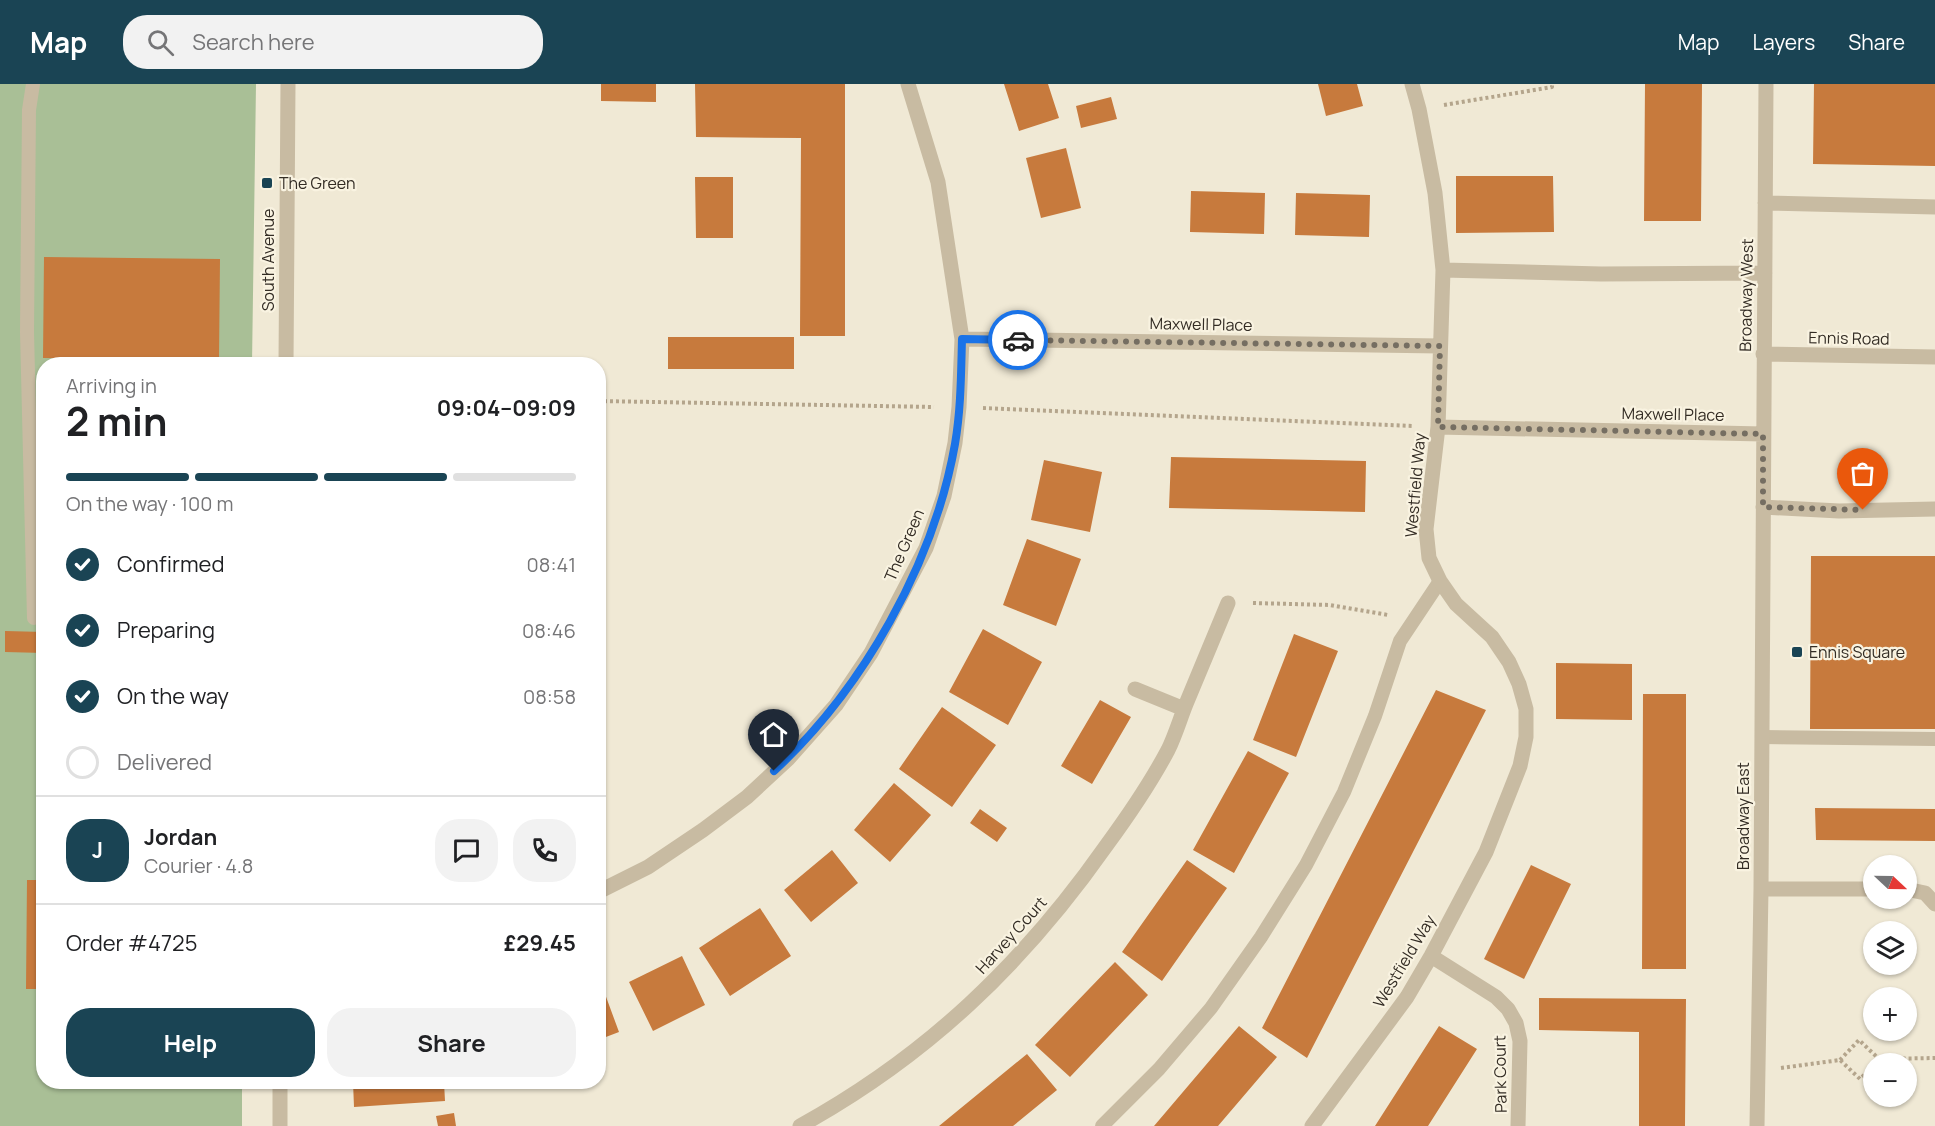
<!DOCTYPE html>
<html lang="en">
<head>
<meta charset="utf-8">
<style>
	body { margin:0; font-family:Manrope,sans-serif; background:#f2f2f2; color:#202124; height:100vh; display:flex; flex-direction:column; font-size:22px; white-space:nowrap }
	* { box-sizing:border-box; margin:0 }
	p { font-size:20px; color:#757577 }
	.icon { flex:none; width:33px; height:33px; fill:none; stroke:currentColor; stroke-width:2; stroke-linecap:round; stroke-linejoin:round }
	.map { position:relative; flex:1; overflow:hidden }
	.panel { position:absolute; left:36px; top:273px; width:570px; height:732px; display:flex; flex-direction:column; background:#fff; border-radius:24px; box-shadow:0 2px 4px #0004 }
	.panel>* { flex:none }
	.needle { width:39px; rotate:112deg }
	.buttons { position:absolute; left:1863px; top:771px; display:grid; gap:12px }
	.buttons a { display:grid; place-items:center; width:54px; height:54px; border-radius:50%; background:#fff; box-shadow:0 2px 4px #0004; font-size:30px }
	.pin { position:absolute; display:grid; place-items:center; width:51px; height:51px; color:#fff; margin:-62px -26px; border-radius:50% 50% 50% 0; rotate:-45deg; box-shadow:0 0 6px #0007 }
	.pin .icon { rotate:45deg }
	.courier { position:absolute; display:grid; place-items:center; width:60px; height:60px; margin:-30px; border:4px solid #1a73e8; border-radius:50%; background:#fff; color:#222; box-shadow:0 2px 8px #0007 }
	.head em { font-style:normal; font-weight:700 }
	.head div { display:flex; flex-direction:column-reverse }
	.head { display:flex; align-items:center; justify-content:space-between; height:102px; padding:0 30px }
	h1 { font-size:39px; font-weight:700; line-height:45px }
	.bar { display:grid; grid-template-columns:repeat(4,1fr); gap:9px 6px; align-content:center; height:72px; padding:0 30px }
	.bar i { height:8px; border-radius:4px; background:#e0e0e0 }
	.bar .on { background:#1a4454 }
	.bar p { grid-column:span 4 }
	.line { display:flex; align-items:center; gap:15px; padding:0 30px; border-top:2px solid #e0e0e0 }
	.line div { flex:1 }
	.round { display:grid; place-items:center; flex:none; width:63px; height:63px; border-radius:24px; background:#f2f2f2 }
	ol { padding:0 30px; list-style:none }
	li { display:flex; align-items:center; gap:18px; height:66px }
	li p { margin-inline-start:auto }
	li .icon { padding:6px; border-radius:50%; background:#1a4454; color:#fff; stroke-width:4 }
	li:last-child { color:#757577 }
	li i { width:33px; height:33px; border:3px solid #e0e0e0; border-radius:50% }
	.primary-button { display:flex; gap:12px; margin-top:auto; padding:12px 30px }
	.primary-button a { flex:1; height:69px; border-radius:24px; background:#1a4454; color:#fff; font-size:24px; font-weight:700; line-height:69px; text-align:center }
	.primary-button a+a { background:#f2f2f2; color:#202124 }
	header { display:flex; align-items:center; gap:36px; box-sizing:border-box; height:84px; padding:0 30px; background:#1a4454; color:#fff }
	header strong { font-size:28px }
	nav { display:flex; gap:33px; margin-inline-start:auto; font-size:21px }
	.search { width:420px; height:54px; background:#f2f2f2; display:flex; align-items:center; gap:15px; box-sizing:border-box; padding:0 21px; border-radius:24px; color:#757577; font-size:22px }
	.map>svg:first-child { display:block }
</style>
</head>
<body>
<header>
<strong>Map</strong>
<div class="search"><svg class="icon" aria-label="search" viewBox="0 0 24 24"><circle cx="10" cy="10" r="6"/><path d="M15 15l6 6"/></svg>Search here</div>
<nav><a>Map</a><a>Layers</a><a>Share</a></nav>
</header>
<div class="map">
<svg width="1935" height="1042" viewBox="0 0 1935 1042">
	<rect width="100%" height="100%" fill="#f0e9d5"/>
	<!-- green -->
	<path fill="#a9bf96" d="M0 0H256L252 280H44V998H242V1042H0Z"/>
	<!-- building -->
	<path fill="#c77a3d" d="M601 0H656V18L601 17Z
		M695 0H845V252H800L801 54 696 53Z
		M1004 0H1048L1059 34 1019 47Z
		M1318 0H1357L1363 22 1326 32Z
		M1645 0H1702L1701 137H1644Z
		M1814 0H1935V82L1813 80Z
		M1111 13 1117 35 1081 44 1076 22Z
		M1066 64 1081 124 1041 134 1026 74Z
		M1456 92H1553L1554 148 1456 149Z
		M695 93H733V154H696Z
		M1191 107 1265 109 1264 150 1190 148Z
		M1296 109 1370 111 1369 153 1295 151Z
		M44 173 220 175 219 276 43 274Z
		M668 253H794V285H668Z
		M1171 373 1366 377 1365 428 1169 424Z
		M1044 376 1102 388 1090 448 1031 436Z
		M1027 455 1081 475 1056 542 1003 521Z
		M1811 472H1935V645H1810Z
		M983 545 1042 578 1008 641 949 608Z
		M5 547 44 548V569L5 568Z
		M1294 550 1338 567 1296 673 1253 656Z
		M1556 579 1632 580V636L1556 635Z
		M1436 606 1486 626 1307 974 1262 944Z
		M1643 610H1686V885H1642Z
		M1100 616 1131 633 1092 700 1061 682Z
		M942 623 996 661 952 723 899 685Z
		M1248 667 1289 689 1234 789 1193 766Z
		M894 699 931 731 890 778 854 746Z
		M1815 724 1935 725V757L1816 756Z
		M980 725 1007 744 997 758 970 739Z
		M832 766 858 799 811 838 784 806Z
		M1187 776 1227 804 1162 897 1122 868Z
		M1531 781 1571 800 1524 895 1484 875Z
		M27 796H44V905H26Z
		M760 824 791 872 730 912 699 864Z
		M682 872 705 921 653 947 629 898Z
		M1115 878 1148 911 1070 993 1035 961Z
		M605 910 619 948 598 956V912Z
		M1539 914 1686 915 1685 1042H1639V948L1539 946Z
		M1239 942 1277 973 1218 1042H1154Z
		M1439 942 1477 965 1428 1042H1375Z
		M1027 970 1057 1006 1013 1042H939Z
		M353 998H444L445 1017 354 1023Z
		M454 1029 456 1042H438L436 1032Z"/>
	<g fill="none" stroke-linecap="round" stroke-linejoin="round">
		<!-- path -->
		<path stroke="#b4a58c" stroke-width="4" stroke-dasharray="3 3" stroke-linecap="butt" d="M1444 21 1552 3V0
			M598 317 934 323
			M983 324 1413 342
			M1253 519 1330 521 1388 531
			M1840 976 1859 956 1879 975
			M1875 980 1879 975 1935 974
			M1781 984 1840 976 1860 995 1874 981"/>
		<!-- lane -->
		<path stroke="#c8bba2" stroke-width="14" d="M33 0 29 26 27 248 34 534
			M1762 653 1935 655
			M1102 1042 1159 985 1211 924 1261 853 1306 781 1344 708 1375 632 1400 557 1440 497"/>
		<!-- street -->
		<path stroke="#c8bba2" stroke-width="15" d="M1765 119 1935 123
			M1443 186 1601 190 1765 189
			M962 255 1440 262
			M1763 270 1935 273
			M286 280 288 0
			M1438 343 1763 350
			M1763 423 1839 427 1935 425
			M1135 605 1184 625
			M1761 805H1874
			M1906 805 1925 809 1935 820
			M598 808 648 783 703 746 747 713 788 675 836 621 871 569 926 464 944 412 955 359 959 323 962 255 938 98 908 0
			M1431 872 1496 913 1508 925 1516 939 1520 957 1518 1042
			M280 1042V998
			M800 1042C927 972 1023 880 1106 762 1128 732 1150 700 1168 666 1175 652 1180 635 1186 620 1200 586 1214 553 1228 519
			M1312 1042 1407 913 1431 872 1486 768 1520 682 1526 653V625L1519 600 1509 578 1492 553 1456 520 1440 497 1429 474 1426 445 1438 343 1443 186 1435 109 1419 25 1412 0
			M1757 1042 1761 805 1766 0"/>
	</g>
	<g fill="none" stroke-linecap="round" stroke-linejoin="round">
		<!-- done -->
		<path stroke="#756e62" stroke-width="6" stroke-dasharray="0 10.8" d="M1018 256 1440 262 1438 343 1763 350V423L1863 426"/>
		<!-- route -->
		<path stroke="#1a73e8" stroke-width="8" d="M774 687C863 605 934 479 955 360 961 325 961 290 962 255L1018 256"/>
	</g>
	<!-- markers -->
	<g fill="#1a4454" stroke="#f9f3e1" stroke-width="2">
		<rect x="261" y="93" width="12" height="12" rx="3"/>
		<rect x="1791" y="562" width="12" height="12" rx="3"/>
	</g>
	<g text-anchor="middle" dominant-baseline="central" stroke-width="4.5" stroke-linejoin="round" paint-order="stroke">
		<!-- poi labels -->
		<g font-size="16" fill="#332c24" stroke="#f9f3e1" text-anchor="start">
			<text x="279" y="99">The Green</text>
			<text x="1809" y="568">Ennis Square</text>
		</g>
		<!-- street labels -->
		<g font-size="16" fill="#332c24" stroke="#f9f3e1">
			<text transform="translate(268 176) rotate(-90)">South Avenue</text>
			<text transform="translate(1746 211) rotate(-89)">Broadway West</text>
			<text transform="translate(1201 240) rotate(1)">Maxwell Place</text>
			<text transform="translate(1849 254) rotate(1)">Ennis Road</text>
			<text transform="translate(1673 330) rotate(1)">Maxwell Place</text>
			<text transform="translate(1415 401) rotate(-85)">Westfield Way</text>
			<text transform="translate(904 461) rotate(-67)">The Green</text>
			<text transform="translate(1743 732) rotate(-90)">Broadway East</text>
			<text transform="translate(1011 851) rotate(-48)">Harvey Court</text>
			<text transform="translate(1404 877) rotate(-59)">Westfield Way</text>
			<text transform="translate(1500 990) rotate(-91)">Park Court</text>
		</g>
	</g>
</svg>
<div class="buttons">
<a><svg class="needle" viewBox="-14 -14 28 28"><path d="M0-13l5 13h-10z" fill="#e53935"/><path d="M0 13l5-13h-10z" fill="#757577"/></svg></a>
<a><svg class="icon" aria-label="layers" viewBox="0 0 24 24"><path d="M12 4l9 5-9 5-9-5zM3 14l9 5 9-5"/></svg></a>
<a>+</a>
<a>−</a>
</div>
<div class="pin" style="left:1863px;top:426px;background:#ea580c"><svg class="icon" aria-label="bag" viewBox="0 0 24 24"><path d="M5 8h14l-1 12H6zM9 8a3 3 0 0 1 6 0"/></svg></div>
<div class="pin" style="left:774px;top:687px;background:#1f2937"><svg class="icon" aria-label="home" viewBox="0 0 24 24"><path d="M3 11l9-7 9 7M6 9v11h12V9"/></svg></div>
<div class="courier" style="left:1018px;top:256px"><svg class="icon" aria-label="car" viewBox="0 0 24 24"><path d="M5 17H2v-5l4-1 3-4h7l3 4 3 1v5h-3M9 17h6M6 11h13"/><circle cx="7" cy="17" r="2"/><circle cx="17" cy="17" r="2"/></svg></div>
<section class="panel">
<div class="head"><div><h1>2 min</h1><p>Arriving in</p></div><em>09:04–09:09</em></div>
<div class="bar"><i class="on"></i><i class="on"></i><i class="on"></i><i></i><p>On the way · 100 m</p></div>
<ol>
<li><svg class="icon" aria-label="check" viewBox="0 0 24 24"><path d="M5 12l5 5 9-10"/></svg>Confirmed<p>08:41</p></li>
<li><svg class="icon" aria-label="check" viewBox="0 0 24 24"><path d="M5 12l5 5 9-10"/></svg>Preparing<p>08:46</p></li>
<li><svg class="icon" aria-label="check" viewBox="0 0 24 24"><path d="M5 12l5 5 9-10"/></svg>On the way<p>08:58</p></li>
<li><i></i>Delivered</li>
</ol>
<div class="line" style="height:108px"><b class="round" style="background:#1a4454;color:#fff">J</b><div><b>Jordan</b><p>Courier · 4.8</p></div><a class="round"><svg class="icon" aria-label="chat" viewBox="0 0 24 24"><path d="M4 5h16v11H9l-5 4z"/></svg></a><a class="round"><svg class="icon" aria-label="phone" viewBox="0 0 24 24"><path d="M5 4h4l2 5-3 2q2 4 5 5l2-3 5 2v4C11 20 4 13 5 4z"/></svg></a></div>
<div class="line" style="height:78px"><div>Order #4725</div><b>£29.45</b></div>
<div class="primary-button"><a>Help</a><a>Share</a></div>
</section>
</div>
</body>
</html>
